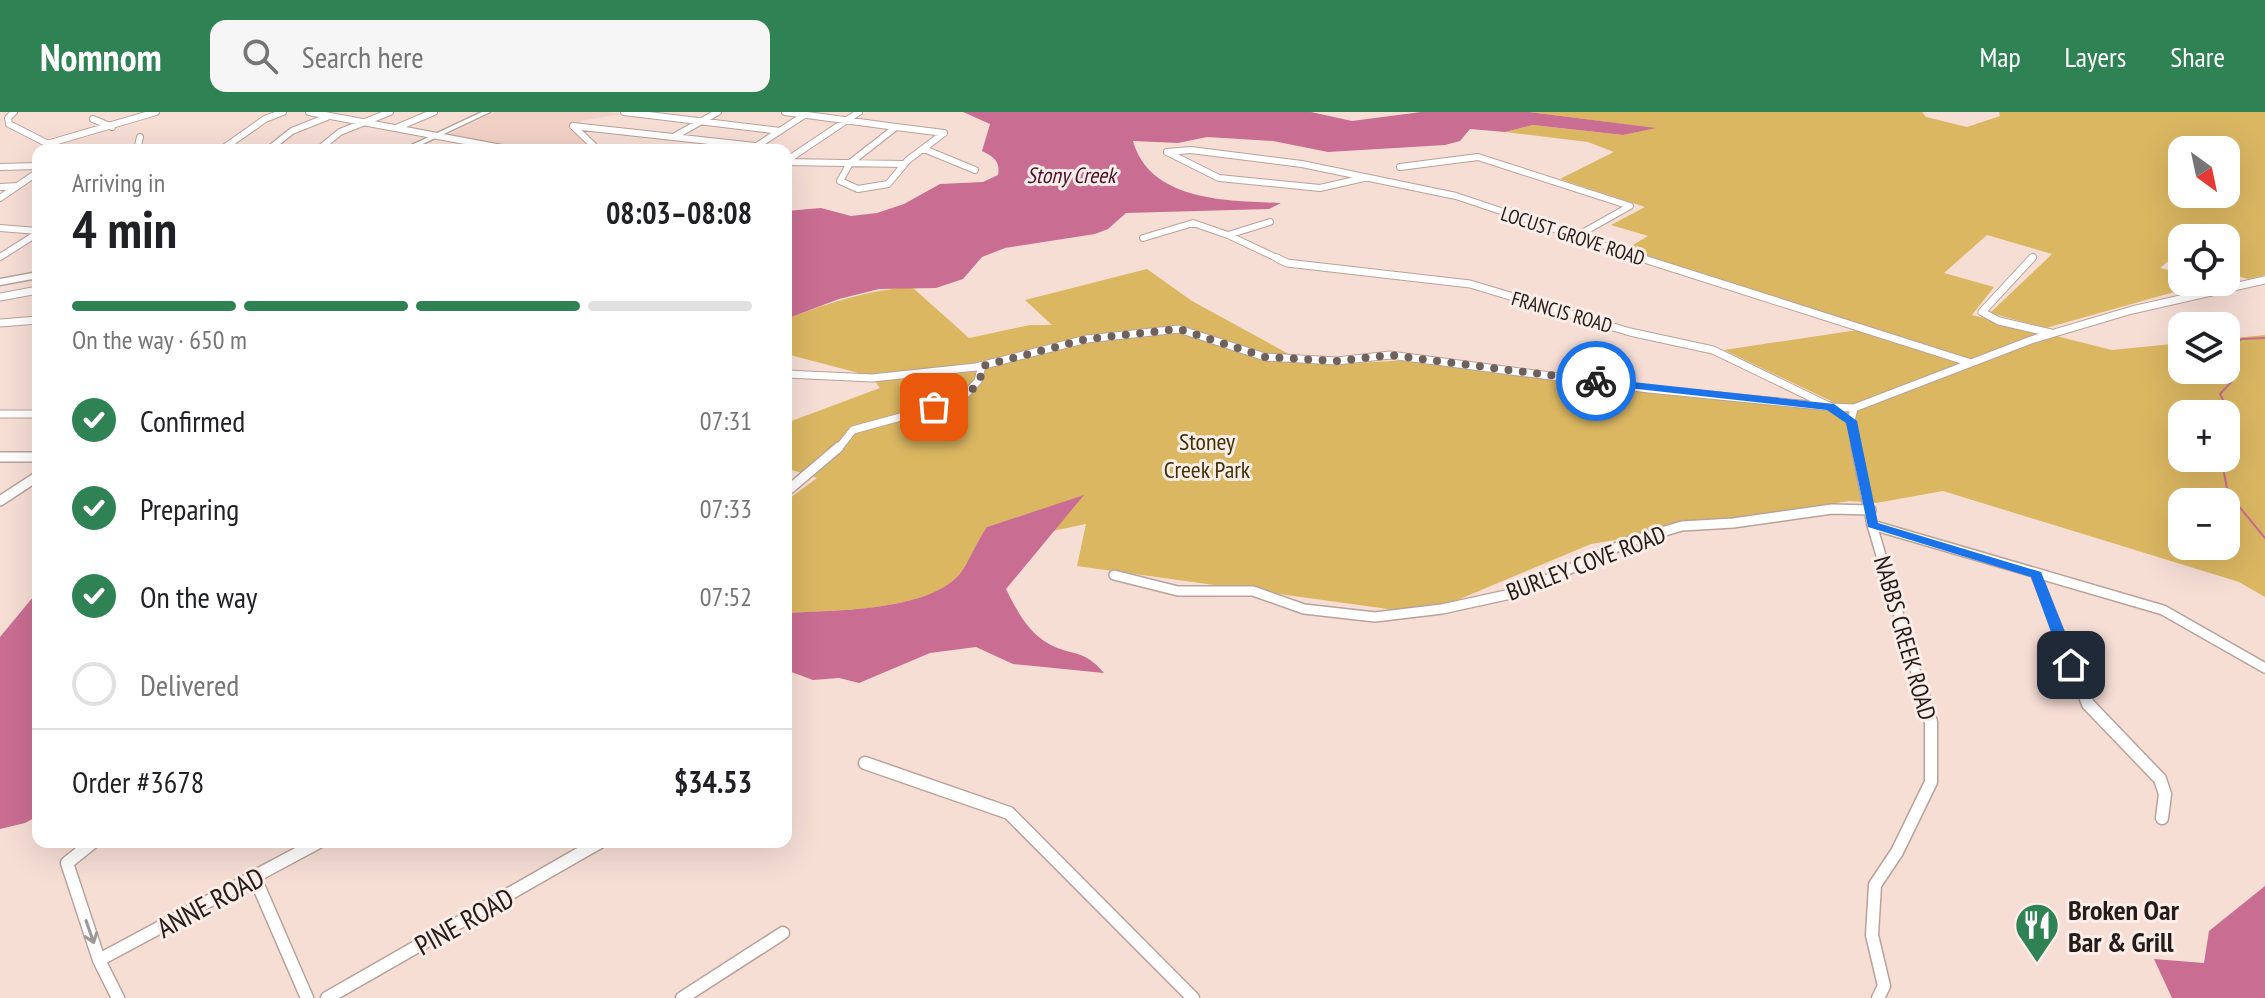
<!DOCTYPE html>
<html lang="en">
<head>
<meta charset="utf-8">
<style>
	body { margin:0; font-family:"PT Sans Narrow",sans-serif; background:#f6f6f6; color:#202124; height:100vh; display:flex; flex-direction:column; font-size:30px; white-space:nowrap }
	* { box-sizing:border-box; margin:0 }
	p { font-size:26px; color:#757577 }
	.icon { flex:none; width:44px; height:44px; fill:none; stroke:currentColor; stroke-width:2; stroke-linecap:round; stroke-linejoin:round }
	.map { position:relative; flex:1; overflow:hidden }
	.drawer { position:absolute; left:32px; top:32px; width:760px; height:704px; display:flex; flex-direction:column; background:#fff; border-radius:16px; box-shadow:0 8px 32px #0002 }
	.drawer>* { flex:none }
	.needle { width:52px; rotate:147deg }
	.fabs { position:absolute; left:2168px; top:24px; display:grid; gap:16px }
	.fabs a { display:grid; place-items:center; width:72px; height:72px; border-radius:16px; background:#fff; box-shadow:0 8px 32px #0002; font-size:40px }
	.pin { position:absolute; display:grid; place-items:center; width:68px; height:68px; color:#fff; margin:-34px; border-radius:16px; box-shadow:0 4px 12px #0006 }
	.courier { position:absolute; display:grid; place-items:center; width:80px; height:80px; margin:-40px; border:6px solid #1a73e8; border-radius:50%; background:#fff; color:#222; box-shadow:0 2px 10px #0007 }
	.overview em { font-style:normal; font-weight:800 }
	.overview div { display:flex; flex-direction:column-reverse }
	.overview { display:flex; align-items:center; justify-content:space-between; height:136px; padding:0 40px }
	h1 { font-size:52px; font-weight:800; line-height:60px }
	.bar { display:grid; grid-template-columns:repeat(4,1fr); gap:12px 8px; align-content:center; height:96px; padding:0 40px }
	.bar i { height:10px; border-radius:6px; background:#e0e0e0 }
	.bar .current { background:#2f8254 }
	.bar p { grid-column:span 4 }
	.line { display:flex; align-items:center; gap:20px; padding:0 40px; border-top:2px solid #e0e0e0 }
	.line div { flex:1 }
	ol { padding:0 40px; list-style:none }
	li { display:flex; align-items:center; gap:24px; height:88px }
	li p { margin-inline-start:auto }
	li .icon { padding:8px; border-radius:50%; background:#2f8254; color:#fff; stroke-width:4 }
	li:last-child { color:#757577 }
	li i { width:44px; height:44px; border:4px solid #e0e0e0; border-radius:50% }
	header { display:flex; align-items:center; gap:48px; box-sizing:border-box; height:112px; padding:0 40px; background:#2f8254; color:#fff }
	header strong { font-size:38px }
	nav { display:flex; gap:44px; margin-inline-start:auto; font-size:28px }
	.search { width:560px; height:72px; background:#f6f6f6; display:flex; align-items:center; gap:20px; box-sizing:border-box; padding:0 28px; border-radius:16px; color:#757577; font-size:30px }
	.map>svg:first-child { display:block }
</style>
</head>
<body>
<header>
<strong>Nomnom</strong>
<div class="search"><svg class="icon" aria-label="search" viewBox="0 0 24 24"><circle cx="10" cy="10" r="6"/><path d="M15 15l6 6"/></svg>Search here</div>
<nav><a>Map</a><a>Layers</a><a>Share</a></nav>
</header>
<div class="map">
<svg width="2265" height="886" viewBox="0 0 2265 886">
	<rect width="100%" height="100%" fill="#f6ded5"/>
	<!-- built -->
	<path fill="#f1d1c6" d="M495 0H608L622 2 580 9 582 13 567 16 575 20 593 38H522L445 24Z"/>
	<!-- green -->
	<path fill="#dbb762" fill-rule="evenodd" d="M1529 0H1922L1926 5 1967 15 2000 4 1999 0H2265V163L2248 167 2226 161V126H2182V149L2172 146 2160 156 2182 161V170H2210L2046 216 1990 201 2052 142 1987 123 1944 161 1994 175 1972 203 2112 238 2182 231V258H2226V227L2265 223V485L2239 470 1943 379 1876 391 1849 389 1591 432 1424 502 1077 454 1086 412 1052 419 1082 384 987 415C978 428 967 454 959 463 925 500 834 498 786 501V389L817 366 786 356V311L880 276 874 268 878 266 786 242V207C828 191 867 178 912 175L969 226 1030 213H1052L1025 188 1147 157 1192 189 1296 246 1334 252 1433 247 1542 263 1823 292 1831 289 1724 238 1871 216 1626 137 1648 124 1611 113 1645 95 1560 67 1614 40 1588 30 1505 20 1533 13 1623 23 1653 16ZM2182 38H2226V82H2182ZM2182 302H2226V346H2182ZM2182 390H2226V434H2182Z"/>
	<!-- water -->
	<path fill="#c96e92" d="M963 0H1311L1352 9 1421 0H1529L1656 16 1623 23 1533 13 1505 20 1470 17 1460 29 1445 33 1328 40 1273 29 1207 25 1178 31 1133 29C1150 90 1230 89 1281 91L1269 97 1126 101 1108 117 1095 122 1005 136 982 145 963 167 936 176 879 177 839 187 786 207V99L821 96 851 104 877 101 904 92 940 72 983 70 998 63C1001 50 993 44 982 39L990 12Z
		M1084 383 1006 477C1016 497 1028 521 1049 532 1073 545 1083 536 1104 561L1013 552 976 535 930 541 859 571 839 566 813 568 786 558V501C834 498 924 500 959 463 967 454 978 427 987 415Z
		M38 479V704L25 711 0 717V525Z
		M2265 774V886H2172L2154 847 2204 851 2209 819Z"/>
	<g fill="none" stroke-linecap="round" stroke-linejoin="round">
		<!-- stream -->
		<path stroke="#c96e92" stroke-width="2" d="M2217 302 2226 294 2220 282 2233 268 2232 232 2242 227 2265 226
			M2221 346 2228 381 2265 426"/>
		<!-- minor-far3 casing -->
		<g stroke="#b9a29a" stroke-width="8">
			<path id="minor-far3" d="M14 0 8 6 9 12 60 38
				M309 0 513 38
				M624 0 780 19
				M785 0 896 15
				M93 7 112 15
				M573 14 755 34
				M573 14 598 38
				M896 15 944 21 908 48 888 72 858 77 840 69 850 51Z
				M396 16 434 0
				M675 24 718 0
				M47 32 156 0
				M752 37 806 2
				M924 37 975 58
				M137 38 140 25
				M221 38 265 7 283 0
				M268 38 292 19 327 5
				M318 38 340 20 390 0
				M1167 40 1191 38 1302 52 1456 84 1647 148
				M1167 40 1219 66 1320 76 1364 66
				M786 49 859 0
				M786 50 904 52
				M0 55 38 54
				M1400 55 1478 45 1630 94 1575 125
				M0 75 17 74
				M0 86 38 60
				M0 116 38 119
				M1228 123 1270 110
				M1143 126 1193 111 1228 123 1281 148
				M0 145 38 121
				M2030 148 2033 145"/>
		</g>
		<!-- minor-far2 casing -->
		<g stroke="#b9a29a" stroke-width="9">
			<path id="minor-far2" d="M1277 146 1287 151 1470 172 1630 220 1713 238 1831 295 1854 296
				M1641 146 1971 251
				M2032 146 1982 200 1999 209 2051 221
				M0 185 38 178
				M0 211 38 208
				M786 262 872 266 976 255 1087 227 1179 217 1265 245 1337 249 1390 243 1649 277 1831 295 1851 309
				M0 302H38
				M838 337 853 318 930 297 967 281 978 269 982 254
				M1857 337 1851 309 1854 296 2031 228 2132 198 2265 168"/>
		</g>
		<!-- minor-far1 casing -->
		<g stroke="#b9a29a" stroke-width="12">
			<path id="minor-far1" d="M1856 335 1872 413 1921 578
				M0 345H38
				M786 380 839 335
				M0 389 38 364
				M1872 413 2163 498 2265 556
				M1114 463 1178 479H1253L1304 497 1375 505 1442 497 1520 480 1628 430 1682 414 1733 411 1832 397 1871 398
				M2036 463 2082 578"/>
		</g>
		<!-- minor casing -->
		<g stroke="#b9a29a" stroke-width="15">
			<path id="minor" d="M2082 576 2088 592 2160 667 2165 682 2162 706
				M865 651 1009 701 1193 886
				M93 730 67 751 99 848 118 886
				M255 766 307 886
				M99 848 319 730
				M327 886 600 730
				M682 886 783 821
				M1878 886 1884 874 1872 823 1875 773 1897 740 1931 670V610L1921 576"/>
		</g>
		<!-- tertiary casing -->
		<g stroke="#b9a29a" stroke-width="3">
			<path id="tertiary" d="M482 0H490L410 38H401Z
				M38 160V166L0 173V167Z"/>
		</g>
		<!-- minor-far3 -->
		<use href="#minor-far3" stroke="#fff" stroke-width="6"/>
		<!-- minor-far2 -->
		<use href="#minor-far2" stroke="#fff" stroke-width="7"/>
		<!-- minor-far1 -->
		<use href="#minor-far1" stroke="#fff" stroke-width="9"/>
		<!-- minor -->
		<use href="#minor" stroke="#fff" stroke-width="12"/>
		<!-- tertiary -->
		<use href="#tertiary" fill="#fff" fill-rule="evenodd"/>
	</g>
	<!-- one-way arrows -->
	<defs><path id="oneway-shaft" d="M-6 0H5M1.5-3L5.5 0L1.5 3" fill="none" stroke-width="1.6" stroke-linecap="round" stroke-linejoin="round" transform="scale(2)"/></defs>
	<use stroke="#9c9998" href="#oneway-shaft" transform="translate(90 820) rotate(71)"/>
	<!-- route -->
	<path fill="#1a73e8" d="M1596 266 1834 292 1857 309 1878 411 2041 460 2078 553 2071 558 2063 553 2031 465 1868 415 1846 311 1827 298 1592 272V267Z"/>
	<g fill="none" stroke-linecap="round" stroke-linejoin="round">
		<!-- done -->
		<path stroke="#6e605b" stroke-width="8" stroke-dasharray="0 14.4" d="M934 295C955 289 983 280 982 254L1087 227 1179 217 1265 245 1337 249 1390 243 1596 269"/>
	</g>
	<!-- icons -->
	<defs>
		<g id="restaurant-pin" transform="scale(2.3)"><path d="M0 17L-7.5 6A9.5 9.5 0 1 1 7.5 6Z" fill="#2f8254" stroke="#fcede8"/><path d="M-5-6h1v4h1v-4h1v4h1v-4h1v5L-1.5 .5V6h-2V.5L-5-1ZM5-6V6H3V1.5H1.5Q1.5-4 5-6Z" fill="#fff"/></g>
	</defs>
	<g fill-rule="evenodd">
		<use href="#restaurant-pin" x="2037" y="813"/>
	</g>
	<g text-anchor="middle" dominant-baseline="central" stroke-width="6" stroke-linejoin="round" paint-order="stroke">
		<!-- far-street labels -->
		<g font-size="20" fill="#241c19" stroke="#fcede8">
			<text transform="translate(1573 124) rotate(18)">LOCUST GROVE ROAD</text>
			<text transform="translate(1562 200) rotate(16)">FRANCIS ROAD</text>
		</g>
		<!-- far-water labels -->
		<g font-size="22" font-style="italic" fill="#4a102b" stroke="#fcede8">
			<text x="1071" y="63">Stony Creek</text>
		</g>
		<!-- park labels -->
		<g font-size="24" fill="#403005" stroke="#fcede8">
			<text x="1207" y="329">Stoney<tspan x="1207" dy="28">Creek Park</tspan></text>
		</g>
		<!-- street labels -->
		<g font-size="24" fill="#241c19" stroke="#fcede8">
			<text transform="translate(1586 451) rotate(-21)">BURLEY COVE ROAD</text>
			<text transform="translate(1905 526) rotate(74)">NABBS CREEK ROAD</text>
		</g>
		<!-- near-street labels -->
		<g font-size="28" fill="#241c19" stroke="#fcede8">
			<text transform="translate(210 790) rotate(-28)">ANNE ROAD</text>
			<text transform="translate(464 809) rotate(-29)">PINE ROAD</text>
		</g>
		<!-- near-poi labels -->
		<g font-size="28" font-weight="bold" fill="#241c19" stroke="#fcede8" text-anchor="start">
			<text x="2068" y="797">Broken Oar<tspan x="2068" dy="32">Bar &amp; Grill</tspan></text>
		</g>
	</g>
</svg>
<div class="fabs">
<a><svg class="needle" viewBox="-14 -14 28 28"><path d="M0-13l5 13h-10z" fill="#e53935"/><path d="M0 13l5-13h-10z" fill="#757577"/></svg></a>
<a><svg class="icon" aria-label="locate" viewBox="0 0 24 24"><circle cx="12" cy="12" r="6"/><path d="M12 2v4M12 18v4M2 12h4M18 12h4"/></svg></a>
<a><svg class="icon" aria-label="layers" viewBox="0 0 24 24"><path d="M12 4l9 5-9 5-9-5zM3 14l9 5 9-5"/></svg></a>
<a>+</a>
<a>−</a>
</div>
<div class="pin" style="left:934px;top:295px;background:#ea580c"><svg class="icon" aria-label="bag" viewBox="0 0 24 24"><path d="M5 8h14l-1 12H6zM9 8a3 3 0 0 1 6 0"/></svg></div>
<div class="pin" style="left:2071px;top:553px;background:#1f2937"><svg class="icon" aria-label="home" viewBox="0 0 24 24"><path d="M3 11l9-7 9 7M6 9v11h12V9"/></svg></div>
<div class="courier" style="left:1596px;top:269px"><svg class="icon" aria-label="bike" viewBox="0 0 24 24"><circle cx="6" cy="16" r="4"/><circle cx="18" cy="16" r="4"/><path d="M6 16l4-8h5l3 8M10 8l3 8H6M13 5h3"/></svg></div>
<section class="drawer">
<div class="overview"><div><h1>4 min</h1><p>Arriving in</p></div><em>08:03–08:08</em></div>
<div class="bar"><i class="current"></i><i class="current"></i><i class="current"></i><i></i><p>On the way · 650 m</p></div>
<ol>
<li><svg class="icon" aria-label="check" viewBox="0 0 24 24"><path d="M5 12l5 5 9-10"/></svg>Confirmed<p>07:31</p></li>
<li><svg class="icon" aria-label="check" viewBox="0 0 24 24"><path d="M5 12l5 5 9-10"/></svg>Preparing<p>07:33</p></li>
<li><svg class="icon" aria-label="check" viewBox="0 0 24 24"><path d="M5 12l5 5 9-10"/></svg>On the way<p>07:52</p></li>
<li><i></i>Delivered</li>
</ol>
<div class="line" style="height:104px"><div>Order #3678</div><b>$34.53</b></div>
</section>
</div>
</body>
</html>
